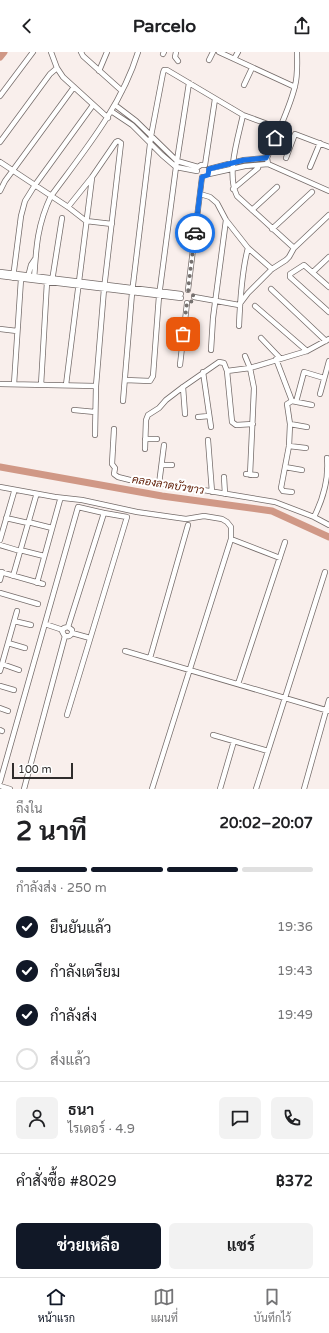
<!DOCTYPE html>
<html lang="th">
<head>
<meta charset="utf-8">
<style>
	body { margin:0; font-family:"Varela Round",Sarabun,sans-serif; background:#f2f2f2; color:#202124; height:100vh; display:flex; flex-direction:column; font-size:15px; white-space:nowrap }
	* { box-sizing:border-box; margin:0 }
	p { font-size:13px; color:#757577 }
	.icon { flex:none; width:22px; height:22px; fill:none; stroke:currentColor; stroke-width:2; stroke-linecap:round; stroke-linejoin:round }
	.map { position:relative; height:737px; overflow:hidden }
	.sheet { display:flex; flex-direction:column; background:#fff; flex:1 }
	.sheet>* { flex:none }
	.scale { position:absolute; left:12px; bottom:10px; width:61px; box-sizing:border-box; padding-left:4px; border:2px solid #302d2c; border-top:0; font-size:11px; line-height:14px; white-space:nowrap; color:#302d2c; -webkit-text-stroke:3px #fff; paint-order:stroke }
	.pin { position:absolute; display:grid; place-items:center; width:34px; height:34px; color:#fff; margin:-17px; border-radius:8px; box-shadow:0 2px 6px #0006 }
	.courier { position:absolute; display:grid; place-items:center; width:40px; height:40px; margin:-20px; border:3px solid #1a73e8; border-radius:50%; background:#fff; color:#222; box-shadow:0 1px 5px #0007 }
	.headline em { font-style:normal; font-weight:700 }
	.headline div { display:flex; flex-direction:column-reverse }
	.headline { display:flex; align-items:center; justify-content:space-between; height:68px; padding:0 16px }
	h1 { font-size:26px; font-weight:700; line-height:30px }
	.bar { display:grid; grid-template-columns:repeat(4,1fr); gap:6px 4px; align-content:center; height:48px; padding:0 16px }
	.bar i { height:5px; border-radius:3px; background:#e0e0e0 }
	.bar .selected { background:#111827 }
	.bar p { grid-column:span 4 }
	.line { display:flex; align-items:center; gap:10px; padding:0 16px; border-top:1px solid #e0e0e0 }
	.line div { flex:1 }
	.round { display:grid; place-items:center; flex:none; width:42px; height:42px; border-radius:6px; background:#f2f2f2 }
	ol { padding:0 16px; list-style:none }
	li { display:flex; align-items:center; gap:12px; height:44px }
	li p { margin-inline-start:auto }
	li .icon { padding:4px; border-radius:50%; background:#111827; color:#fff; stroke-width:4 }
	li:last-child { color:#757577 }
	li i { width:22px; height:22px; border:2px solid #e0e0e0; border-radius:50% }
	.action { display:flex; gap:8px; margin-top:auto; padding:8px 16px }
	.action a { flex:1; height:46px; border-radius:6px; background:#111827; color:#fff; font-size:16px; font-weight:700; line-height:46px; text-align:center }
	.action a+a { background:#f2f2f2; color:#202124 }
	header { display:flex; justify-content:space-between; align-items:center; height:52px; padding:0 16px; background:#fff; font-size:18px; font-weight:700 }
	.dock { display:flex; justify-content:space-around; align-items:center; height:56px; border-top:1px solid #e0e0e0; background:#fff; font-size:11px; color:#757577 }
	.dock a { display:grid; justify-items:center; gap:2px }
	.dock .selected { color:#111827 }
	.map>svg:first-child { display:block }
</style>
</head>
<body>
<header><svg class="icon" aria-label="back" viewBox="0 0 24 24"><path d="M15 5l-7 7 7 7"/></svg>Parcelo<svg class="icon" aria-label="share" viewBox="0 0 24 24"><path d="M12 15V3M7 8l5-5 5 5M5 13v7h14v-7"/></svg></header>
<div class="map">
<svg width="329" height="737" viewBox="0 0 329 737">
	<rect width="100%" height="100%" fill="#f9efec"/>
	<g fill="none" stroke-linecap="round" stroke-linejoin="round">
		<!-- river -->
		<path stroke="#d09886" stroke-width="7" d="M0 5 4 0
			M0 415 162 444 272 459 329 485"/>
		<!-- minor casing -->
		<g stroke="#756c6a" stroke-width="6">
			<path id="minor" d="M51 0 57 16 63 25 108 66
				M81 0 83 4 122 39
				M176 0 175 5 178 9
				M219 0 295 35
				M297 0C297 11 298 23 295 34 289 59 276 83 267 106L268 112 329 139
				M163 2 164 0
				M234 7 238 0
				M209 8 213 0
				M99 19 107 0
				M244 33 252 16
				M0 44 33 0
				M115 53 136 69 177 109 198 115 201 113H205
				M111 59 132 73 162 103 176 115 197 119
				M243 63C238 86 226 122 237 144L294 196
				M0 90 50 22 57 16
				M286 106 295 82 329 95
				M0 110 68 155 92 125 116 90 118 89 121 91 104 237 96 334 95 383
				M205 113 215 47
				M310 115 320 91
				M209 117 244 108 267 106
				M209 122 245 114 268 112
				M233 137 258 116
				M0 139 5 129 74 35
				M200 142 210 145 217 151 226 168 248 196 272 217
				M68 155 86 169 112 172
				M252 158 277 135
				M272 177 312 140
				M0 220 181 242
				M313 220 329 205
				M0 224 181 246
				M28 225 31 213 35 207
				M13 226 21 164 25 149 35 133 93 53
				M34 228C36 197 37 173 51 144 84 99 121 55 138 0
				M52 229 62 166
				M329 235 304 213 290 222V225L329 260
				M271 237 326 289
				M188 238 202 125
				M194 245 239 253 248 241 272 217 286 208 289 205 294 196 329 163
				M255 254 307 299
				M239 274C240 250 242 218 248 196
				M0 277 17 279
				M261 286 280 306
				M211 298 213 266 226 168
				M245 304 250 316 254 336 250 423
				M276 307 292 349
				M180 313 187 251
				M227 319 250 316 307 299 329 287
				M203 320 211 375
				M125 328 150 329 153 324 159 244 176 115 189 31
				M0 332 96 334
				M14 332 21 227
				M41 333 47 230
				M66 333 92 126
				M183 335 185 362
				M320 342 329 309
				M123 349 132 241 151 84 163 21 164 18H167L243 63 273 74
				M296 350 304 320 324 326
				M74 358 95 360
				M198 365 209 364
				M290 372 307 375
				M114 377 112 412 115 416 114 422 118 425 130 428 173 433 275 450 314 465 329 473
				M145 387H157
				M208 388 212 440
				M289 394 306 396
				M145 397 146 368 148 363 159 356 166 348 183 335 219 310 224 311 227 319 232 370 236 373 253 372
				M162 413H172
				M285 415 302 418
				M246 422 256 423
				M224 425 225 442
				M159 432 164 393
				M0 435 55 445 82 448 137 460 186 467 204 464 222 467 227 470 231 475V487L152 737
				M292 440 283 439 281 436 289 394 290 372 287 352 292 349 312 353
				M314 465C323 447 329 427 327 406
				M6 466 28 471
				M28 470 52 476
				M231 487 280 506
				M0 488 14 440
				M0 493 20 499
				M20 498 44 504
				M0 520 43 532
				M13 524 36 444
				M0 528 2 520
				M37 531 60 448
				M0 541 38 552
				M14 569 31 573
				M45 572 63 578
				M72 581V578L68 575 64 576 62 579 64 583C67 585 70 585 72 581L90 586
				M8 591 25 596
				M125 599 329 659
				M150 606 188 473
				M2 612 19 618
				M0 619 17 559
				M238 632 285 490
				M0 634 14 638
				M0 656 8 659
				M67 663 127 465 104 461 68 575
				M0 678 2 679
				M213 683 268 699
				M0 730 78 455 104 461
				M0 734 10 737
				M24 737 65 584
				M220 737 234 689
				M256 737 325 520
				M304 737 329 648"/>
		</g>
		<!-- minor -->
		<use href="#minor" stroke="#fff" stroke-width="4.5"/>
	</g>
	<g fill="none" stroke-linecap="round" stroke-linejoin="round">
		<!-- done -->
		<path stroke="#76716f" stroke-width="4" stroke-dasharray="0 7.2" d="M183 282 187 251 191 250 194 245 192 241 188 238 195 181"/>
		<!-- route -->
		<path stroke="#1a73e8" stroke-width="5" d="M195 181 202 125 208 123 209 117 244 108 266 106 275 86"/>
	</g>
	<g text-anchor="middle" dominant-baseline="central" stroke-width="4" stroke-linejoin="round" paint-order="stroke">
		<!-- water labels -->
		<g font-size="11" font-style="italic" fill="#5e1c04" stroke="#fff">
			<text transform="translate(168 433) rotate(9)">คลองลาดบัวขาว</text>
		</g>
	</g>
</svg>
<div class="scale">100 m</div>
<div class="pin" style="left:183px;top:282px;background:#ea580c"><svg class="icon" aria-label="bag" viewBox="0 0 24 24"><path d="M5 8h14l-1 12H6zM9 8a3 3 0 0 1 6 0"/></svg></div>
<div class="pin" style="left:275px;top:86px;background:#1f2937"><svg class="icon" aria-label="home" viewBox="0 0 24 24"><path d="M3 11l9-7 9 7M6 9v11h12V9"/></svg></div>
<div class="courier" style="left:195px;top:181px"><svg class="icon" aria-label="car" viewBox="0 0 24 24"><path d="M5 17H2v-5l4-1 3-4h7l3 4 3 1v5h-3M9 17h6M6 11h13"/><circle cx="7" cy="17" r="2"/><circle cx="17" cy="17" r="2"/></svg></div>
</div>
<section class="sheet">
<div class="headline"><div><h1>2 นาที</h1><p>ถึงใน</p></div><em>20:02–20:07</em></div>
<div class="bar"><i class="selected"></i><i class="selected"></i><i class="selected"></i><i></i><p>กำลังส่ง · 250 m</p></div>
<ol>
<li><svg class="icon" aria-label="check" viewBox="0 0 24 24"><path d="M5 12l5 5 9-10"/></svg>ยืนยันแล้ว<p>19:36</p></li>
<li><svg class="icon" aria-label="check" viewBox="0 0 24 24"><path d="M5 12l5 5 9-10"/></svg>กำลังเตรียม<p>19:43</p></li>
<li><svg class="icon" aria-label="check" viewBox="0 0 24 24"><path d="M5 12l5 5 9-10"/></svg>กำลังส่ง<p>19:49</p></li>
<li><i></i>ส่งแล้ว</li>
</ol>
<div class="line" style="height:72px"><a class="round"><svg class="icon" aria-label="person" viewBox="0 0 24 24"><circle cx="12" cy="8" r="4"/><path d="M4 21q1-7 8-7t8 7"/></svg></a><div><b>ธนา</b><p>ไรเดอร์ · 4.9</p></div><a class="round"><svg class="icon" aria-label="chat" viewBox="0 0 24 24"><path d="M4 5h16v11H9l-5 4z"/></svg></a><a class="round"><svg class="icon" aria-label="phone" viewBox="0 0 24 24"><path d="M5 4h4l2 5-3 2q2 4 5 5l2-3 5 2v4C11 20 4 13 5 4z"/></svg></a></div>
<div class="line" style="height:52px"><div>คำสั่งซื้อ #8029</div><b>฿372</b></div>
<div class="action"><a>ช่วยเหลือ</a><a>แชร์</a></div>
</section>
<nav class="dock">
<a class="selected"><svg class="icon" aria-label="home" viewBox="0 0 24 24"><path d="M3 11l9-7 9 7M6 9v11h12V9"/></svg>หน้าแรก</a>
<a><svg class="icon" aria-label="map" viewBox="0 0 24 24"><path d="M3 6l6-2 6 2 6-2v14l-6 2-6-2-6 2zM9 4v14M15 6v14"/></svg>แผนที่</a>
<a><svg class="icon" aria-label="saved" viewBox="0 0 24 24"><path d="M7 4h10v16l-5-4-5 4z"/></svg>บันทึกไว้</a>
</nav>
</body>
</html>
